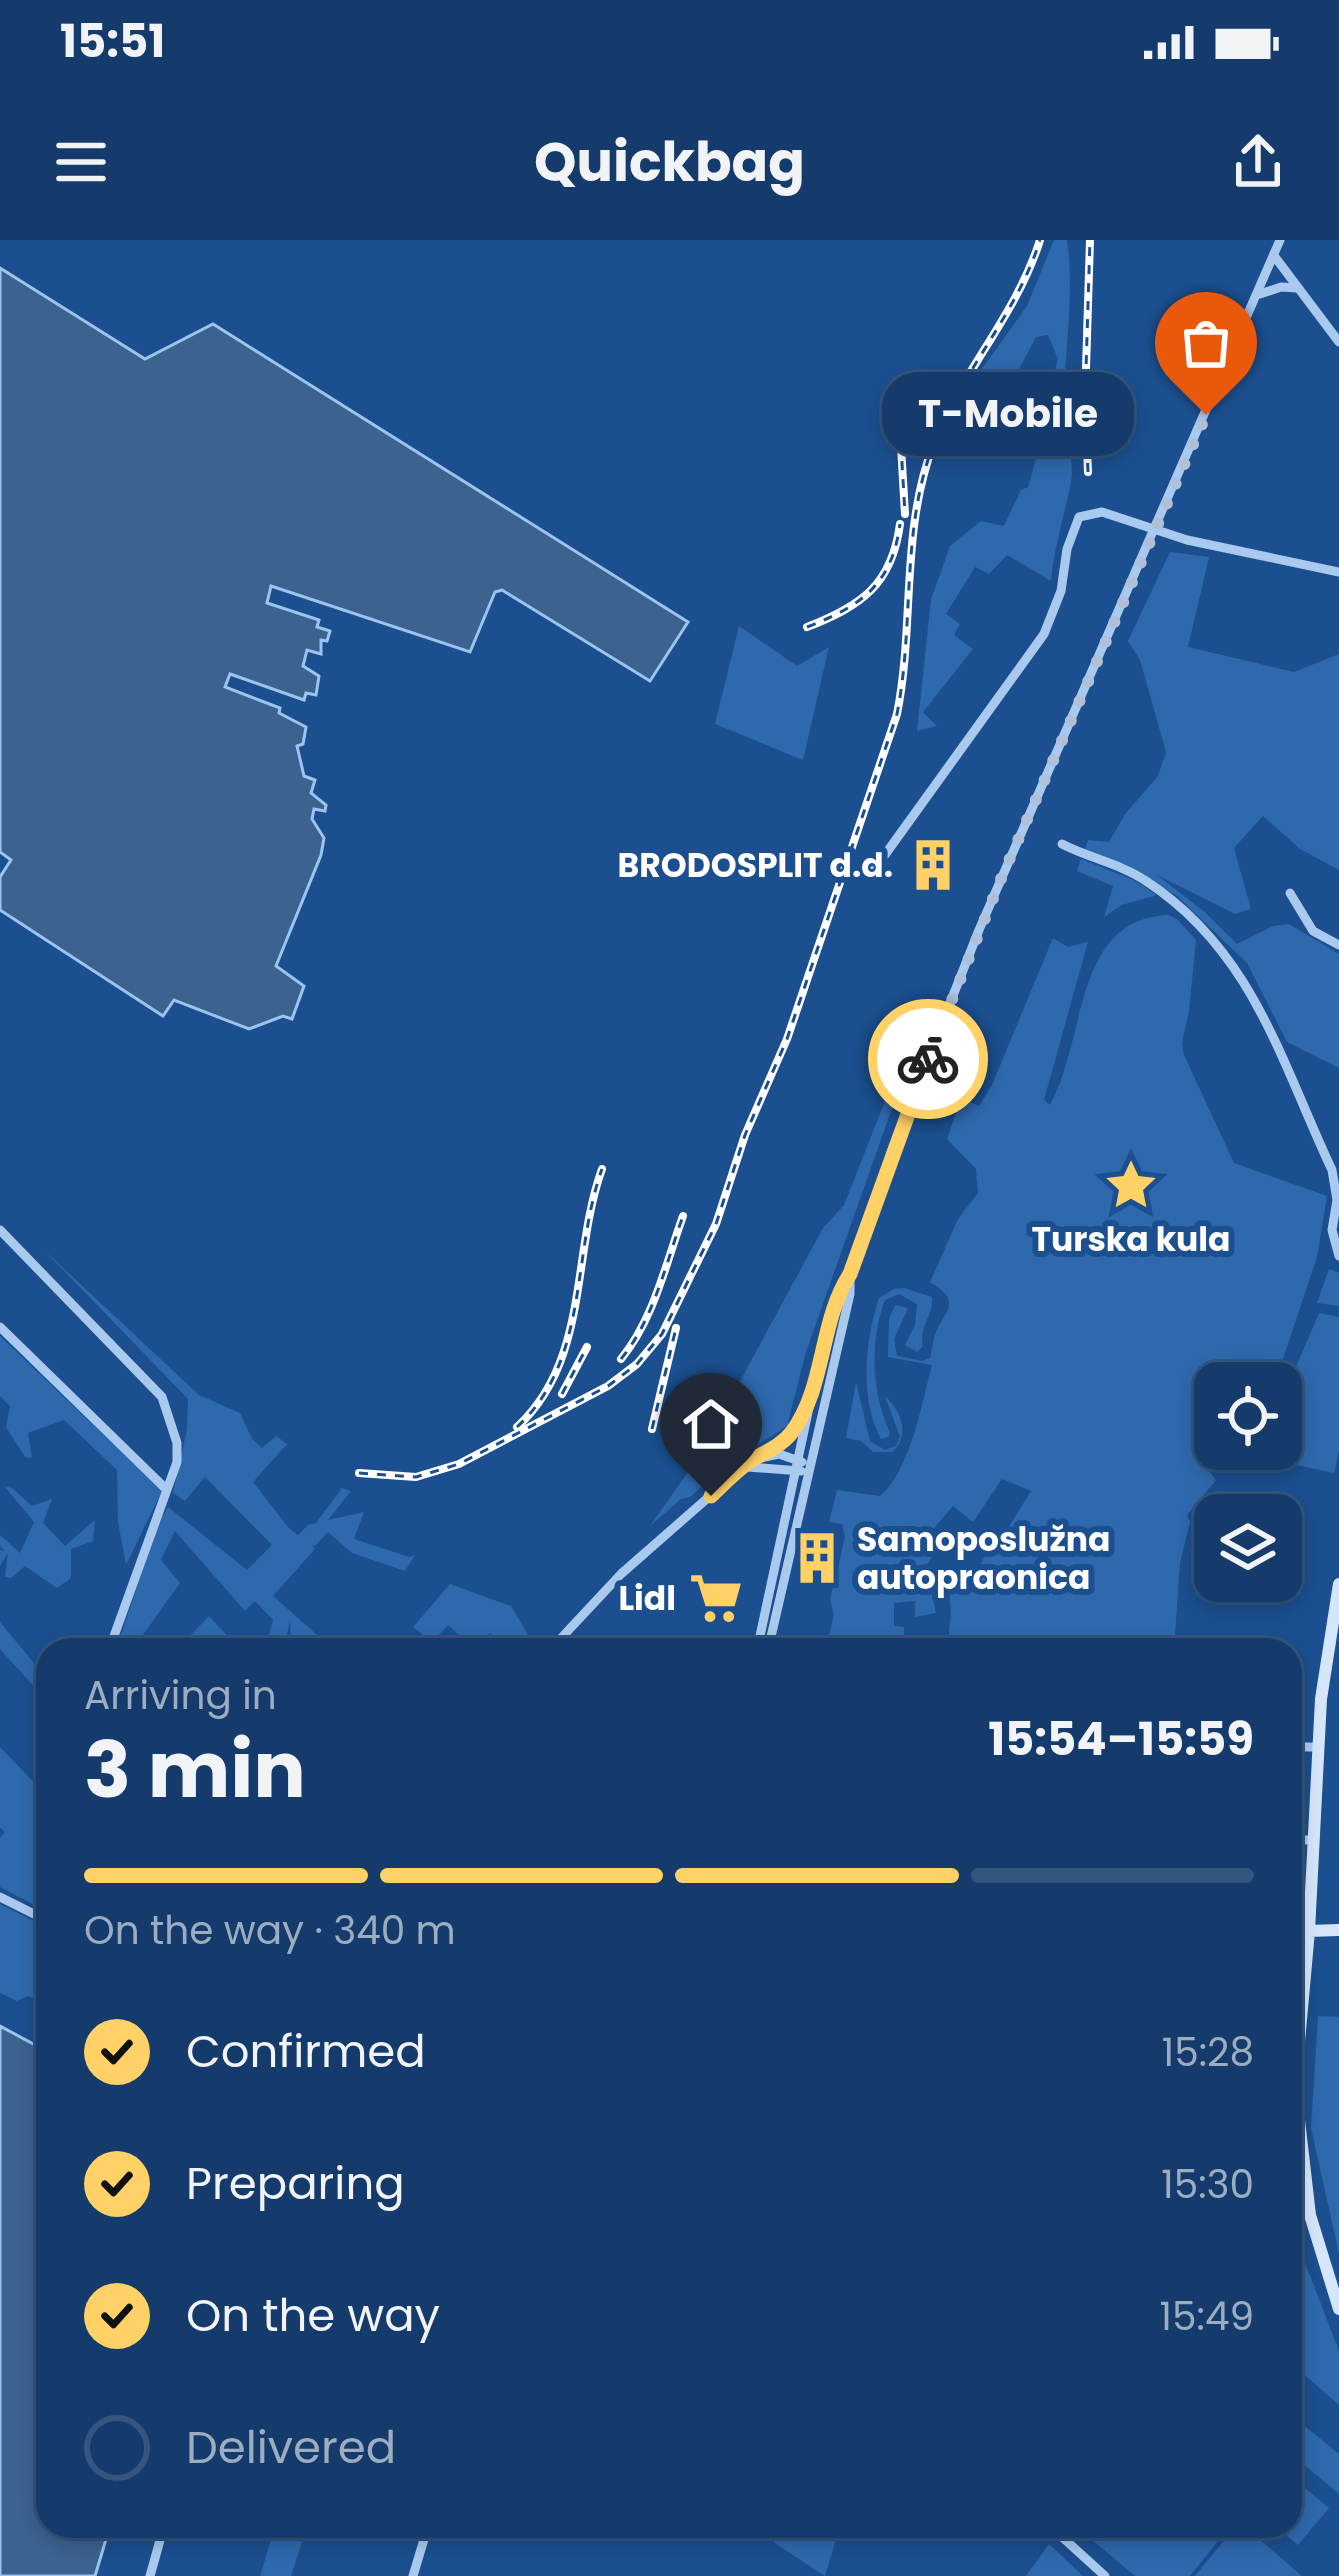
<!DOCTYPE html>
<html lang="en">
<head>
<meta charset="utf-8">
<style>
	body { margin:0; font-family:Poppins,sans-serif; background:#214673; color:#f1f3f6; height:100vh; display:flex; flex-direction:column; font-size:45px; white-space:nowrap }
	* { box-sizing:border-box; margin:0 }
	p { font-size:39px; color:#9dadc1 }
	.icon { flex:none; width:66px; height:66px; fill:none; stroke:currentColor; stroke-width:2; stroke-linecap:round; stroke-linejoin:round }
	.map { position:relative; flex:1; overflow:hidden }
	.sheet { position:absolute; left:36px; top:1398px; width:1266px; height:900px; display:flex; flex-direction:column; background:#143b6b; border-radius:36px; box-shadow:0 6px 18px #0003,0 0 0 3px #33557e }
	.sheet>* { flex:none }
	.tools { position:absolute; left:1194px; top:1122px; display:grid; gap:24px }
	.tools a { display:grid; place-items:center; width:108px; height:108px; border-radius:24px; background:#143b6b; box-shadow:0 6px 18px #0003,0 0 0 3px #33557e; font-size:60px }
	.pin { position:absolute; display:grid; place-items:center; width:102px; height:102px; color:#fff; margin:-123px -51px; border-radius:50% 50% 50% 0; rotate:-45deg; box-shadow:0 0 12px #0007 }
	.pin .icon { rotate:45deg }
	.courier { position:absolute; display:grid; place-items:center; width:120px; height:120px; margin:-60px; border:9px solid #ffd166; border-radius:50%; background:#fff; color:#222; box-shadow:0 3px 15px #0007 }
	.bubble { position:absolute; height:84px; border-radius:36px; background:#143b6b; box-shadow:0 6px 18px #0003,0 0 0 3px #33557e; font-size:39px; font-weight:700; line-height:84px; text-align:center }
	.summary em { font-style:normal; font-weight:700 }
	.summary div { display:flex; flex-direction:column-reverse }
	.summary { display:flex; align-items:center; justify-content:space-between; height:204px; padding:0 48px }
	h1 { font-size:78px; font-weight:700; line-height:90px }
	.bar { display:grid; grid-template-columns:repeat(4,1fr); gap:18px 12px; align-content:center; height:144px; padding:0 48px }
	.bar i { height:15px; border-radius:9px; background:#33557e }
	.bar .on { background:#ffd166 }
	.bar p { grid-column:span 4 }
	ol { padding:0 48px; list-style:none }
	li { display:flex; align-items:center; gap:36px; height:132px }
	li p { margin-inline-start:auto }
	li .icon { padding:12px; border-radius:50%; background:#ffd166; color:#111; stroke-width:4 }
	li:last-child { color:#9dadc1 }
	li i { width:66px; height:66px; border:6px solid #33557e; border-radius:50% }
	.status { display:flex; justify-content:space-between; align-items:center; height:84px; padding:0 60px; background:#143b6b; direction:ltr }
	.status svg { height:33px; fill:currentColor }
	header { display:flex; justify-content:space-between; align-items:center; height:156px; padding:0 48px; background:#143b6b; font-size:54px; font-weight:700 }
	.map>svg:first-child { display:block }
</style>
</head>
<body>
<div class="status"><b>15:51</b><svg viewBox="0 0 49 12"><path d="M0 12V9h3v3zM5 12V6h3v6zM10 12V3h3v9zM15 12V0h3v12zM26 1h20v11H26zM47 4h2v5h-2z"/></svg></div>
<header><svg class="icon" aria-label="menu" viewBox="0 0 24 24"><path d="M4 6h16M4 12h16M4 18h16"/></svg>Quickbag<svg class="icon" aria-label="share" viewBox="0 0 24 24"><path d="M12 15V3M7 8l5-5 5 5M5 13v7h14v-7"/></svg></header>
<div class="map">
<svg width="1339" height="2336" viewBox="0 0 1339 2336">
	<rect width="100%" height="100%" fill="#1b4f8f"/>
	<!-- green -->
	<path fill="#2e69ad" d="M1054 0H1067C1075 57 1064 111 1064 167 1063 191 1075 217 1071 241 1065 275 1054 306 1051 341L1007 315 989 334 975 327 946 374 960 384 954 395 973 409 923 472 937 486 917 491 931 359 950 306 981 281 1004 286 1021 250 1028 247 1036 219 1027 208 1033 205 1034 176 1044 175 1058 119 1048 95 1036 97 1006 154 974 140 1027 66Z
		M1170 312 1209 317 1188 407 1294 432 1339 414V630L1300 609 1263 576 1234 608 1251 669 1235 674 1157 635 1206 673 1237 704 1273 686 1289 684 1339 714V828L1287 802 1247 723 1177 656 1128 627 1084 612 1088 600 1109 602 1126 573 1158 536 1166 512 1140 420 1128 401Z
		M739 386 797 426 829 407 803 520 715 484Z
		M1081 619 1134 640 1157 655 1122 665 1104 677 1113 646 1077 631Z
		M1168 675 1177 679 1196 700 1189 771 1182 803 1184 815 1234 923 1327 956 1317 1017 1279 1131 1253 1136 1251 1143H1215V1177L1204 1225 1216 1240 1187 1275 1190 1282 1180 1323 1174 1410H947L951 1374 949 1352 958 1339 970 1345 990 1306 995 1309 1031 1251 1002 1239 973 1282 953 1266 930 1293 945 1311 933 1315 915 1343 932 1353 936 1373 915 1377V1361L894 1363V1386L904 1387V1404H914L915 1410H833L827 1403 834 1375 830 1360 845 1297 842 1284 829 1282 837 1250 880 1256C910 1231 922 1163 932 1125L888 1117 889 1079 895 1065 908 1068 894 1099 897 1116 922 1121 930 1118C932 1111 932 1105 934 1098 942 1071 966 1064 930 1042L958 979 978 953 976 929 947 899 961 858 979 866 992 845 1053 698 1068 707 1088 702 1044 860 1050 865C1087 798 1073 679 1168 675Z
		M893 841 897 843 896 857 806 1112 787 1186 726 1225 690 1257 681 1259 650 1286 700 1215 823 988 844 965Z
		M44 1010 199 1155 240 1173 252 1199 262 1208 276 1196 287 1204 253 1242 288 1287 298 1295 308 1285 316 1283 342 1248 351 1251 328 1280 364 1272 354 1299 409 1317 415 1315 405 1331 352 1313 328 1292 315 1306 312 1305 315 1309 273 1356 324 1401 316 1410H291L290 1380 284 1410H265L273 1380 255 1361 245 1371 175 1291 161 1320 180 1343 140 1399 151 1410H116L158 1284 168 1267 247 1330 272 1305 205 1237 185 1261 173 1253 187 1189 188 1159Z
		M1329 1029 1339 1033V1066L1317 1063Z
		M904 1048 932 1057C934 1076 918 1087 923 1106L917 1112 905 1105 915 1085 917 1064 899 1054 885 1060C869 1102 872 1153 890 1193L889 1197 881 1199C859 1159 865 1100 879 1058L894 1049Z
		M1319 1073 1339 1077V1211L1334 1233 1264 1218 1266 1209H1281V1162Z
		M0 1096 162 1251 126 1325 118 1282 117 1230 64 1180 28 1193 32 1218 25 1217 6 1187 10 1166 0 1156Z
		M856 1142 870 1201 885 1210 896 1206 900 1197 885 1156C901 1170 911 1196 892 1212H873L861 1201 846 1198Z
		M4 1246 12 1248 32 1266 52 1259 43 1283 65 1306 95 1280 93 1301 71 1309V1338L57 1348 25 1326 11 1338 5 1337 8 1313 0 1326V1310L5 1311 0 1306V1295L20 1313 34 1282Z
		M450 1344 511 1366 533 1403 528 1410H508L490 1393 474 1410H461L467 1402 448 1385 432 1402 413 1387Z
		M209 1376 233 1402 225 1410H176Z
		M0 1382 38 1428 48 1423V1462L0 1409Z
		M0 1507 48 1557V1672L0 1647V1598L5 1592 0 1587Z
		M0 1664 48 1688V1777L36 1770 37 1760 28 1756 17 1761 0 1753Z
		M1318 1776 1339 1777V2014L1311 1888Z
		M1297 2002 1339 2111V2165L1290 2122V2004Z
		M1290 2174 1339 2214V2254L1290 2213Z
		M1290 2236 1329 2268 1298 2305 1275 2286H1290Z
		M275 2286H307L291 2336H260Z
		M800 2286H840L825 2336 773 2302Z
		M1076 2286H1230L1190 2336H1135Z
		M1236 2286H1244L1302 2336H1195Z
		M1049 2304 1083 2336H1026Z"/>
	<!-- water -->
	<path fill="#3c6290" stroke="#9cc4f0" stroke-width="3" d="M0 28 145 119 213 84 688 382 650 441 502 350 495 352 470 412 271 346 267 363 319 380 317 387 330 391 327 401 321 400V414L307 410 303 426 319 436 316 455 306 453 304 460 230 434 225 447 280 468 279 473 306 487 303 504 297 506 304 536 315 540 311 553 326 565 325 571 314 569 312 579 324 598 321 615 276 726 304 746 292 779 283 776 249 789 174 760 163 776 0 670V637L11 620 0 612Z
		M0 1786 48 1812V2286H110L95 2336H0Z"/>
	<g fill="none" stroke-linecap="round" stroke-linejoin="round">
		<!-- street -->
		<path stroke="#a9c9ee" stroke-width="9" d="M1275 17 1339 102
			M1260 54 1281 47 1297 48
			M1062 604C1089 618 1121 624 1146 641 1253 711 1281 822 1332 930L1337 960 1332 990 1339 1016
			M869 637 1044 394 1061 351 1067 309 1079 277 1102 272 1187 300 1339 332
			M1290 653 1313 691 1339 705
			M0 990 162 1157 177 1203V1222L109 1410
			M0 1087 166 1249
			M767 1212 790 1194 804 1166
			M747 1227 801 1231
			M550 1410 621 1334 751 1220 779 1214 802 1222
			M757 1410 825 1093 838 1051 850 1034 893 907 979 690 1280 0
			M768 1410 850 1054V1035
			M1290 1507H1317
			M1290 1600H1312
			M0 1657 48 1681
			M1290 1689 1309 1691
			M1050 2286 1105 2336
			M150 2336 164 2286
			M413 2336 428 2286"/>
		<!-- secondary -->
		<path stroke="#d6e6fa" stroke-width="12" d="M1339 1344 1321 1459 1309 1691 1295 1846 1310 1975 1339 2069
			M1309 1691 1339 1690"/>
		<!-- rail casing -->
		<g stroke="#fff" stroke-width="8">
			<path id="rail" d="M889 169 901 206 905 274
				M1088 232 1085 161 1090 0
				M807 387C861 366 892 345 900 284
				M621 1119C654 1079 666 1023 683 976
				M562 1154 587 1107
				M517 1187C590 1120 571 1015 602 929
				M652 1189 676 1088
				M359 1233 416 1237 459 1224 608 1146 637 1124 662 1094 716 984 745 895 787 799 897 474C915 384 900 290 934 203 962 131 1017 74 1040 0"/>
		</g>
		<!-- rail -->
		<use href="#rail" stroke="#1b4f8f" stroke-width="3" stroke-dasharray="9" stroke-linecap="butt"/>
	</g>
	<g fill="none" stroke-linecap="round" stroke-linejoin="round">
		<!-- done -->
		<path stroke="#afc1d8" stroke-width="12" stroke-dasharray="0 21.6" d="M928 819 1003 634 1206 175"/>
		<!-- route -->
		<path stroke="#ffd166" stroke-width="15" d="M711 1256C722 1245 733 1234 746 1224 761 1213 780 1208 792 1192 826 1146 819 1082 850 1034L928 819"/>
	</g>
	<!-- icons -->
	<defs>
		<g id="building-bare" transform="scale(4.14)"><path d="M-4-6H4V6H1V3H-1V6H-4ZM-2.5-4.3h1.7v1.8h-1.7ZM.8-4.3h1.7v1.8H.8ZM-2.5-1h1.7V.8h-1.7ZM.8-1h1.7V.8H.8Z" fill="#ffd166" stroke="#1b4f8f" stroke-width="2.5" paint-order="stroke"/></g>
		<g id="sight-bare" transform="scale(4.14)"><path d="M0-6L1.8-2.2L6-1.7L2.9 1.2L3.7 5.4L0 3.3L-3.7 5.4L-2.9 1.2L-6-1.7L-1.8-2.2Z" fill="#ffd166" stroke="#1b4f8f" stroke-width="2.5" paint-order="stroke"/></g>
		<g id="supermarket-bare" transform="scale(4.14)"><path d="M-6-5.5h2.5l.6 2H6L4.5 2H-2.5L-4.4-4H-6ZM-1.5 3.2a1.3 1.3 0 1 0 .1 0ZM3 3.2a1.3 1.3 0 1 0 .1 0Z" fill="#ffd166" stroke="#1b4f8f" stroke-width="2.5" paint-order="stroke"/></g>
	</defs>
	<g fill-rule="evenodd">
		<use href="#building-bare" x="933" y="625"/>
		<use href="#sight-bare" x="1131" y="945"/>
		<use href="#building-bare" x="817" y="1318"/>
		<use href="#supermarket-bare" x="716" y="1358"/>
	</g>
	<g text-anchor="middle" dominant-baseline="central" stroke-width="12" stroke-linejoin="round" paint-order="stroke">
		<!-- poi labels -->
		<g font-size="33" font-weight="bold" fill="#fff" stroke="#1b4f8f" text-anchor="end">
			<text x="893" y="625">BRODOSPLIT d.d.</text>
			<text x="1131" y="999" text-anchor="middle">Turska kula</text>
			<text x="857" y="1299" text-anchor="start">Samoposlužna<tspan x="857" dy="38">autopraonica</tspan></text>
			<text x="676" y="1358">Lidl</text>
		</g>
	</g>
</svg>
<div class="tools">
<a><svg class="icon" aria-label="locate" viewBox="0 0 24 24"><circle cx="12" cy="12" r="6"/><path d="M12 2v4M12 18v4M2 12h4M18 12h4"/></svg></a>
<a><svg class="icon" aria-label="layers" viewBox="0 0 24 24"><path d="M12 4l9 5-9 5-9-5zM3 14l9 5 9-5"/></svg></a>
</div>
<div class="pin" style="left:1206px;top:175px;background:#ea580c"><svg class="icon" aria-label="bag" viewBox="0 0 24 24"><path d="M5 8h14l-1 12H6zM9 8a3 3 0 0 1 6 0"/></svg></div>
<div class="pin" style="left:711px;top:1256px;background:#1f2937"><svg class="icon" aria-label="home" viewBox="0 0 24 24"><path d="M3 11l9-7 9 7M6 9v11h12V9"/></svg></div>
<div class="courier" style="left:928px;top:819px"><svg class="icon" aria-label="bike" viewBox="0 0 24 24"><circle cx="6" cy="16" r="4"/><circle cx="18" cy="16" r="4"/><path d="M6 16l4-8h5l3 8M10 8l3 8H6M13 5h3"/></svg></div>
<div class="bubble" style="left:882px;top:132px;width:252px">T-Mobile</div>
<section class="sheet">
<div class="summary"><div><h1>3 min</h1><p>Arriving in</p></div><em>15:54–15:59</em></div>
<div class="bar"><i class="on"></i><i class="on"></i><i class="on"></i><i></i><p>On the way · 340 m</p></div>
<ol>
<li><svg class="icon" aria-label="check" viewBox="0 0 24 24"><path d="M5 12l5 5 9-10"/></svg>Confirmed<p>15:28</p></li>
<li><svg class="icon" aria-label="check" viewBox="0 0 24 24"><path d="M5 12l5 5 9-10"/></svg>Preparing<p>15:30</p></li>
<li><svg class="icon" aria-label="check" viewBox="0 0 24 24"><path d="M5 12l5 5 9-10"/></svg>On the way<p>15:49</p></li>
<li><i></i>Delivered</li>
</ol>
</section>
</div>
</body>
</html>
